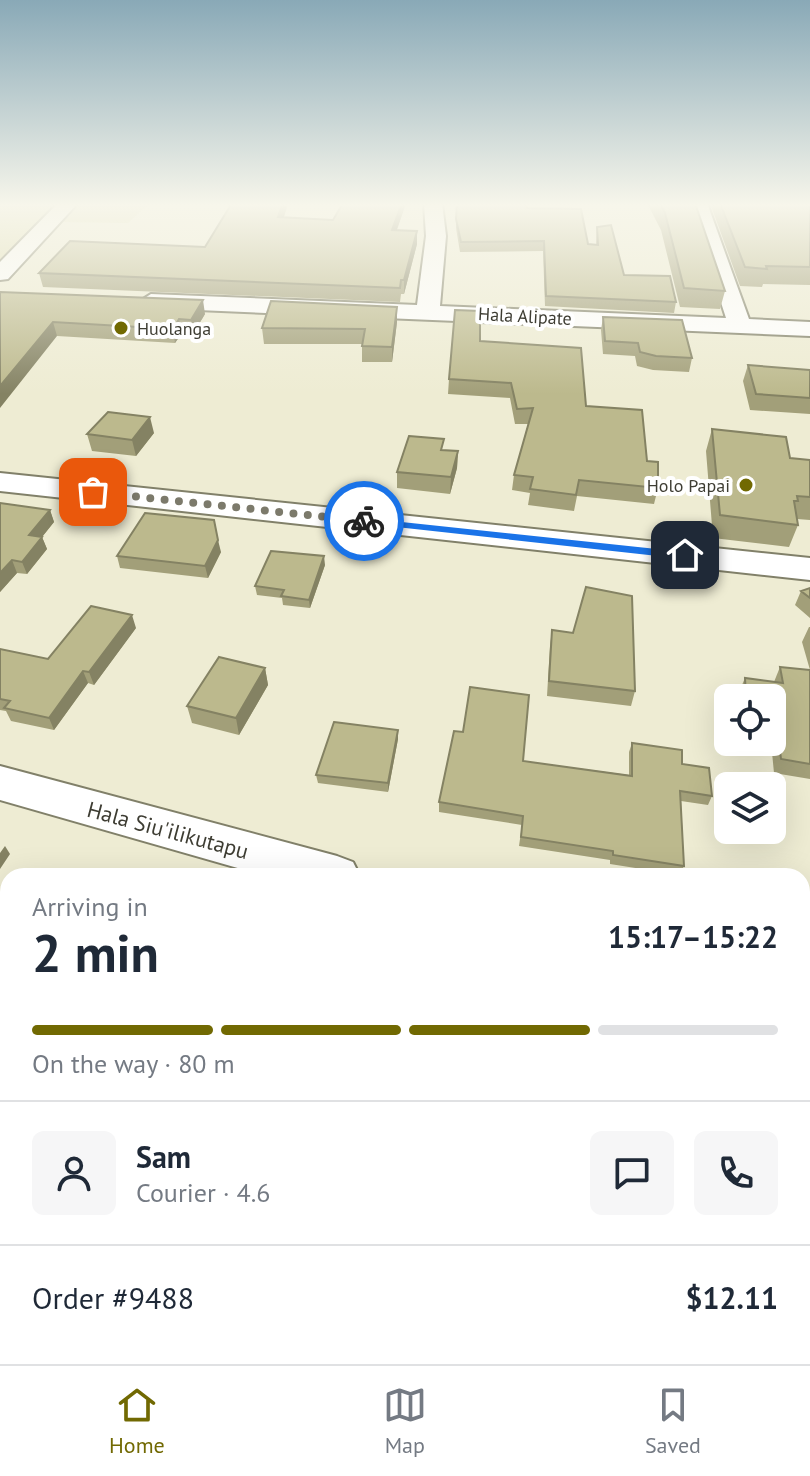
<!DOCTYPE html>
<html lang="en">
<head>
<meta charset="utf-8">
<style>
	body { margin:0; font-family:"PT Sans",sans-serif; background:#f6f6f7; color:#1f2937; height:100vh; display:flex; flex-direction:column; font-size:30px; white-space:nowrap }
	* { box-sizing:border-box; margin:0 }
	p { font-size:26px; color:#747a83 }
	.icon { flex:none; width:44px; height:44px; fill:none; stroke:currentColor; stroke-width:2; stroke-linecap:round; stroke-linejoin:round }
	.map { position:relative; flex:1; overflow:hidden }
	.panel { position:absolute; left:0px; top:868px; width:810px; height:496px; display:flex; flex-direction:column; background:#fff; border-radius:24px 24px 0 0; box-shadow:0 8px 32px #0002 }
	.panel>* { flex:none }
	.buttons { position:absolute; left:714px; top:684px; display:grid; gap:16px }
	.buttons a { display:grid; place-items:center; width:72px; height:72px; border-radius:12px; background:#fff; box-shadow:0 8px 32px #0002; font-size:40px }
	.pin { position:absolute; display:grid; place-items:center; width:68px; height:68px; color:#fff; margin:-34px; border-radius:16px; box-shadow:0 4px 12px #0006 }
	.courier { position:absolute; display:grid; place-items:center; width:80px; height:80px; margin:-40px; border:6px solid #1a73e8; border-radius:50%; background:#fff; color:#222; box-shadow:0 2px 10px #0007 }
	.summary em { font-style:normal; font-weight:700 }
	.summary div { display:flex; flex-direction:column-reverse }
	.summary { display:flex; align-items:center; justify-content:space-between; height:136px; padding:0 32px }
	h1 { font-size:52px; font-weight:700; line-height:60px }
	.bar { display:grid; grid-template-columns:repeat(4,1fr); gap:12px 8px; align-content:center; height:96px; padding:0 32px }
	.bar i { height:10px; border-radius:6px; background:#e0e1e3 }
	.bar .selected { background:#716902 }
	.bar p { grid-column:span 4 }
	.line { display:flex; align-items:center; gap:20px; padding:0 32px; border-top:2px solid #e0e1e3 }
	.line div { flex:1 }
	.round { display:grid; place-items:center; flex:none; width:84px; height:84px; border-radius:12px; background:#f6f6f7 }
	.tab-bar { display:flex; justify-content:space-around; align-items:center; height:112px; border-top:2px solid #e0e1e3; background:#fff; font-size:22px; color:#747a83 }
	.tab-bar a { display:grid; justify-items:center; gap:4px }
	.tab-bar .selected { color:#716902 }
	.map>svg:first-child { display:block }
</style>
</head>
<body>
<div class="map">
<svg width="810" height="1364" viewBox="0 0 810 1364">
	<rect width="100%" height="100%" fill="#eeecd3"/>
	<!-- green -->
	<path fill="#dddbae" d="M0 203H62L0 264Z
		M75 203H150L128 223 59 222Z"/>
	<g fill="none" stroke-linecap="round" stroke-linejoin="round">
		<!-- minor casing -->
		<g stroke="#818069" stroke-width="4">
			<path id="minor" d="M58 203H78L8 279 0 280V262Z
				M424 203H442L446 236 440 306 726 318 689 203H707L749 319 810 322V336L151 308 140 301 151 294 417 305 426 236Z
				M0 473 810 558V580L0 491Z
				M0 766 337 856 353 862 360 876H266L0 800Z
				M802 973 810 975V1025L802 1023Z"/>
		</g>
		<!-- minor -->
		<use href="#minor" fill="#fff" fill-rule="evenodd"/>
	</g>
	<!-- wall -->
	<path fill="#a29f79" d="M171 203H222L221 204Z
		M343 203H406L397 230 417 231V244L404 294H401L400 302 43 287 39 273 205 247 287 207 284 217 333 220Z
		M457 203 527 208 588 244 596 245 597 227 624 275 676 302 674 313 545 306 543 251 460 252 456 228Z
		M647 203H695L725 291 720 309 680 307 661 230Z
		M710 203H810V285L763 284 762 287 740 286Z
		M0 292 205 314 193 334 182 333 175 343 57 336Z
		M397 307V322L392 362H362V344H264L262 328Z
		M603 317 692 358 689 372 653 370 637 366 635 356 603 354 601 330Z
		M480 341 586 406 647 461 658 488 654 504 577 496 574 511 528 505 530 493 512 490 514 475 528 424H515L510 398 448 394 449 379Z
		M748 365 810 370V414L750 410 743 381Z
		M712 429 790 458 810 460V520L797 519 798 525 789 547 713 538 706 451Z
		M154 433 136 456 92 451 87 434Z
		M443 450 458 451 457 468 450 494 397 488V472Z
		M0 503 50 510 54 522 42 537 47 549 27 574 17 573 0 592Z
		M221 552 208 578 120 568 117 556Z
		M325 565 310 608 283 605 282 598 257 595 255 586Z
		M810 588V618L795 605 801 591Z
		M809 627H810V779L774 773 771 742H772V698H739V692L745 678 774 682 780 667 810 670 802 642Z
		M136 628 94 685 88 683 54 730 11 721 6 711 0 710V649L48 659Z
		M552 630 635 691 631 706 547 696 550 646Z
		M265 668 268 685 239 735 192 723 187 706Z
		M398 730V739L388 792 318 783 316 775Z
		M632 743 712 796 708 805 681 801 684 866 680 875 610 864V860L519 846 522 825 439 812V802L523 761 629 775V752Z
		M810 1131V1162L805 1135Z
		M803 1196 810 1197V1273L802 1232V1197Z
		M504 1356H531L528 1360Z"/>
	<!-- shaded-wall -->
	<path fill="#848263" d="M283 203H287V207L279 230 278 217Z
		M402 203H406L392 243V230Z
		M417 231V244L404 294V280Z
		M203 300 205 314 193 334 191 320Z
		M397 307V322L392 362V347Z
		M179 319 182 333 175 343 173 329Z
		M53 322 57 336 0 408V386Z
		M150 417 154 433 136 456 132 440Z
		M458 451 457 468 450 494 451 477Z
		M50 510 54 522 42 537 47 549 27 574 22 562 29 535Z
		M218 540 221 552 208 578 205 566Z
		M324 556 325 565 310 608 309 600Z
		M12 560 17 573 0 592V573Z
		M132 615 136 628 94 685 89 672Z
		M265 668 268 685 239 735 236 718Z
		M83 671 88 683 54 730 49 718Z
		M398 730V739L388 792V783Z
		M5 846 10 854 0 869V853Z"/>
	<!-- building -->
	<path fill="#bcb98d" stroke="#848263" stroke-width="2" d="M232 203H283L278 217 333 220 343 203H402L392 230 417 231 404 280H401L400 288 39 273 70 241 205 247Z
		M457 203H526L527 208 581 209 588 244 598 245 597 227 611 225 624 275 670 276 676 302 546 296 544 241 461 242 456 219Z
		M660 203H695L725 291 684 288 665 213Z
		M720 203H810V267L766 266 767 269 745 267Z
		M0 292 203 300 191 320 179 319 173 329 53 322 0 386Z
		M271 301 397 307 392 347 362 346 365 329 262 328Z
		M455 310 480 311V341L581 348 586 406 642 410 647 461 658 462V488L579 480 576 495 530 489 533 477 514 475 533 408 517 409 511 383 449 379Z
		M603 317 682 320 692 358 656 356 640 352 638 343 605 341Z
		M748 365 810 370V398L756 394Z
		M108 412 150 417 132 440 87 434Z
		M712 429 786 437 790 458 810 460V497L797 496 798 501H794L798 525 720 515Z
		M409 436 444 439 441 450 458 451 451 477 397 472Z
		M0 503 50 510 29 535 42 537 22 562 12 560 0 573Z
		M145 513 214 520 218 540 205 566 117 556Z
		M271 551 324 556 309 600 281 596 284 590 255 586Z
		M586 587 632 596 635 691 549 681 552 630 573 633Z
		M810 588V598L801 591Z
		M91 606 132 615 89 672 83 671 49 718 4 708 10 701 0 699V649L48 659Z
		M219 657 265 668 236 718 187 706Z
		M780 667 810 670V764L781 759 775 710H772V698H746L745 678 783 683Z
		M470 687 529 695 523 761 632 776V743L682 750V764L709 768 712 796 680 791 684 866 613 855V851L521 837 523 816 439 802 454 731 463 732Z
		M334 722 398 730 388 783 316 775Z
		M803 1196 810 1197V1233Z
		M421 1356H497L496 1364H421Z"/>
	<!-- sky -->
	<linearGradient id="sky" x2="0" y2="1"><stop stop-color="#89a9b7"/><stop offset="0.52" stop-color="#f7f6eb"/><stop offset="1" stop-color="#f7f6eb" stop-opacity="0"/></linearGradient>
	<rect width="810" height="394" fill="url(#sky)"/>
	<!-- route -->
	<path fill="#1a73e8" d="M364 518 685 552 691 555 685 559 360 523Z"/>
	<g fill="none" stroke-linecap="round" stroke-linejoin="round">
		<!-- done -->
		<path stroke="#7c7a6b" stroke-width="8" stroke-dasharray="0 14.4" d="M93 492 364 521"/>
	</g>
	<!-- markers -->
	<g fill="#716902" stroke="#fff" stroke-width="3">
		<circle cx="121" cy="328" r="8"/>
		<circle cx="746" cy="485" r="8"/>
	</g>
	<g text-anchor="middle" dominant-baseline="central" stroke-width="8" stroke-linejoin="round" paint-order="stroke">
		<!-- far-street labels -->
		<g font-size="18" fill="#3e3d33" stroke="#fff">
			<text transform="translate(525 316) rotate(3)">Hala Alipate</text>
		</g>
		<!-- far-poi labels -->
		<g font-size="18" fill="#3e3d33" stroke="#fff" text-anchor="start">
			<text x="137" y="328">Huolanga</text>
			<text x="730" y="485" text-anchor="end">Holo Papai</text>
		</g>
		<!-- street labels -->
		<g font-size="22" fill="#3e3d33" stroke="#fff">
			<text transform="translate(168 830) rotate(15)">Hala Siu'ilikutapu</text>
		</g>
	</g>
</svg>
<div class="buttons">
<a><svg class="icon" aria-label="locate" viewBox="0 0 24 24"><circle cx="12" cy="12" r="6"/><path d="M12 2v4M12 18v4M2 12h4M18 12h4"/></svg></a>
<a><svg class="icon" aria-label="layers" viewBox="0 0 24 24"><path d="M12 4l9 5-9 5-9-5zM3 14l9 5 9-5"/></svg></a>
</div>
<div class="pin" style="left:93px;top:492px;background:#ea580c"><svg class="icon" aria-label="bag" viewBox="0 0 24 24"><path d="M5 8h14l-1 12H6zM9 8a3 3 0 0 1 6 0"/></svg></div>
<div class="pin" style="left:685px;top:555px;background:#1f2937"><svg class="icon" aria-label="home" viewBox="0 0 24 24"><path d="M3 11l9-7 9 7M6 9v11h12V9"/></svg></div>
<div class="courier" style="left:364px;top:521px"><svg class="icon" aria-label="bike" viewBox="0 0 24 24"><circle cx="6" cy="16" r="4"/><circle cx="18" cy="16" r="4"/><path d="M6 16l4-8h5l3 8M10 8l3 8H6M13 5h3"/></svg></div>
<section class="panel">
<div class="summary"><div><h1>2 min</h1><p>Arriving in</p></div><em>15:17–15:22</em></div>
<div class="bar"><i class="selected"></i><i class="selected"></i><i class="selected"></i><i></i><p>On the way · 80 m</p></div>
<div class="line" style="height:144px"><a class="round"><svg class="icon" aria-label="person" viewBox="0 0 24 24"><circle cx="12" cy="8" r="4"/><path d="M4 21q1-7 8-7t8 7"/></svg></a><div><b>Sam</b><p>Courier · 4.6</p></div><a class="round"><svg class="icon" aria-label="chat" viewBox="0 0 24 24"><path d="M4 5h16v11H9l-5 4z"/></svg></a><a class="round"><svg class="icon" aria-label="phone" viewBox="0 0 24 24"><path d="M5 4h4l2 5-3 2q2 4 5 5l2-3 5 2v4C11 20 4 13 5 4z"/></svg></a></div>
<div class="line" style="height:104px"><div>Order #9488</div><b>$12.11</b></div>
</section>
</div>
<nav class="tab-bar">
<a class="selected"><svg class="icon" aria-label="home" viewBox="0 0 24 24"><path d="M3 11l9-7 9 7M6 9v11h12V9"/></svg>Home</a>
<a><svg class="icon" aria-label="map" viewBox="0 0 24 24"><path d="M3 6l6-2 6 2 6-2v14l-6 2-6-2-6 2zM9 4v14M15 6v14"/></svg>Map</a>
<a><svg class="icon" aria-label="saved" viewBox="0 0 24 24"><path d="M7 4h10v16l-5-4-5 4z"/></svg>Saved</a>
</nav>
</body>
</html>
